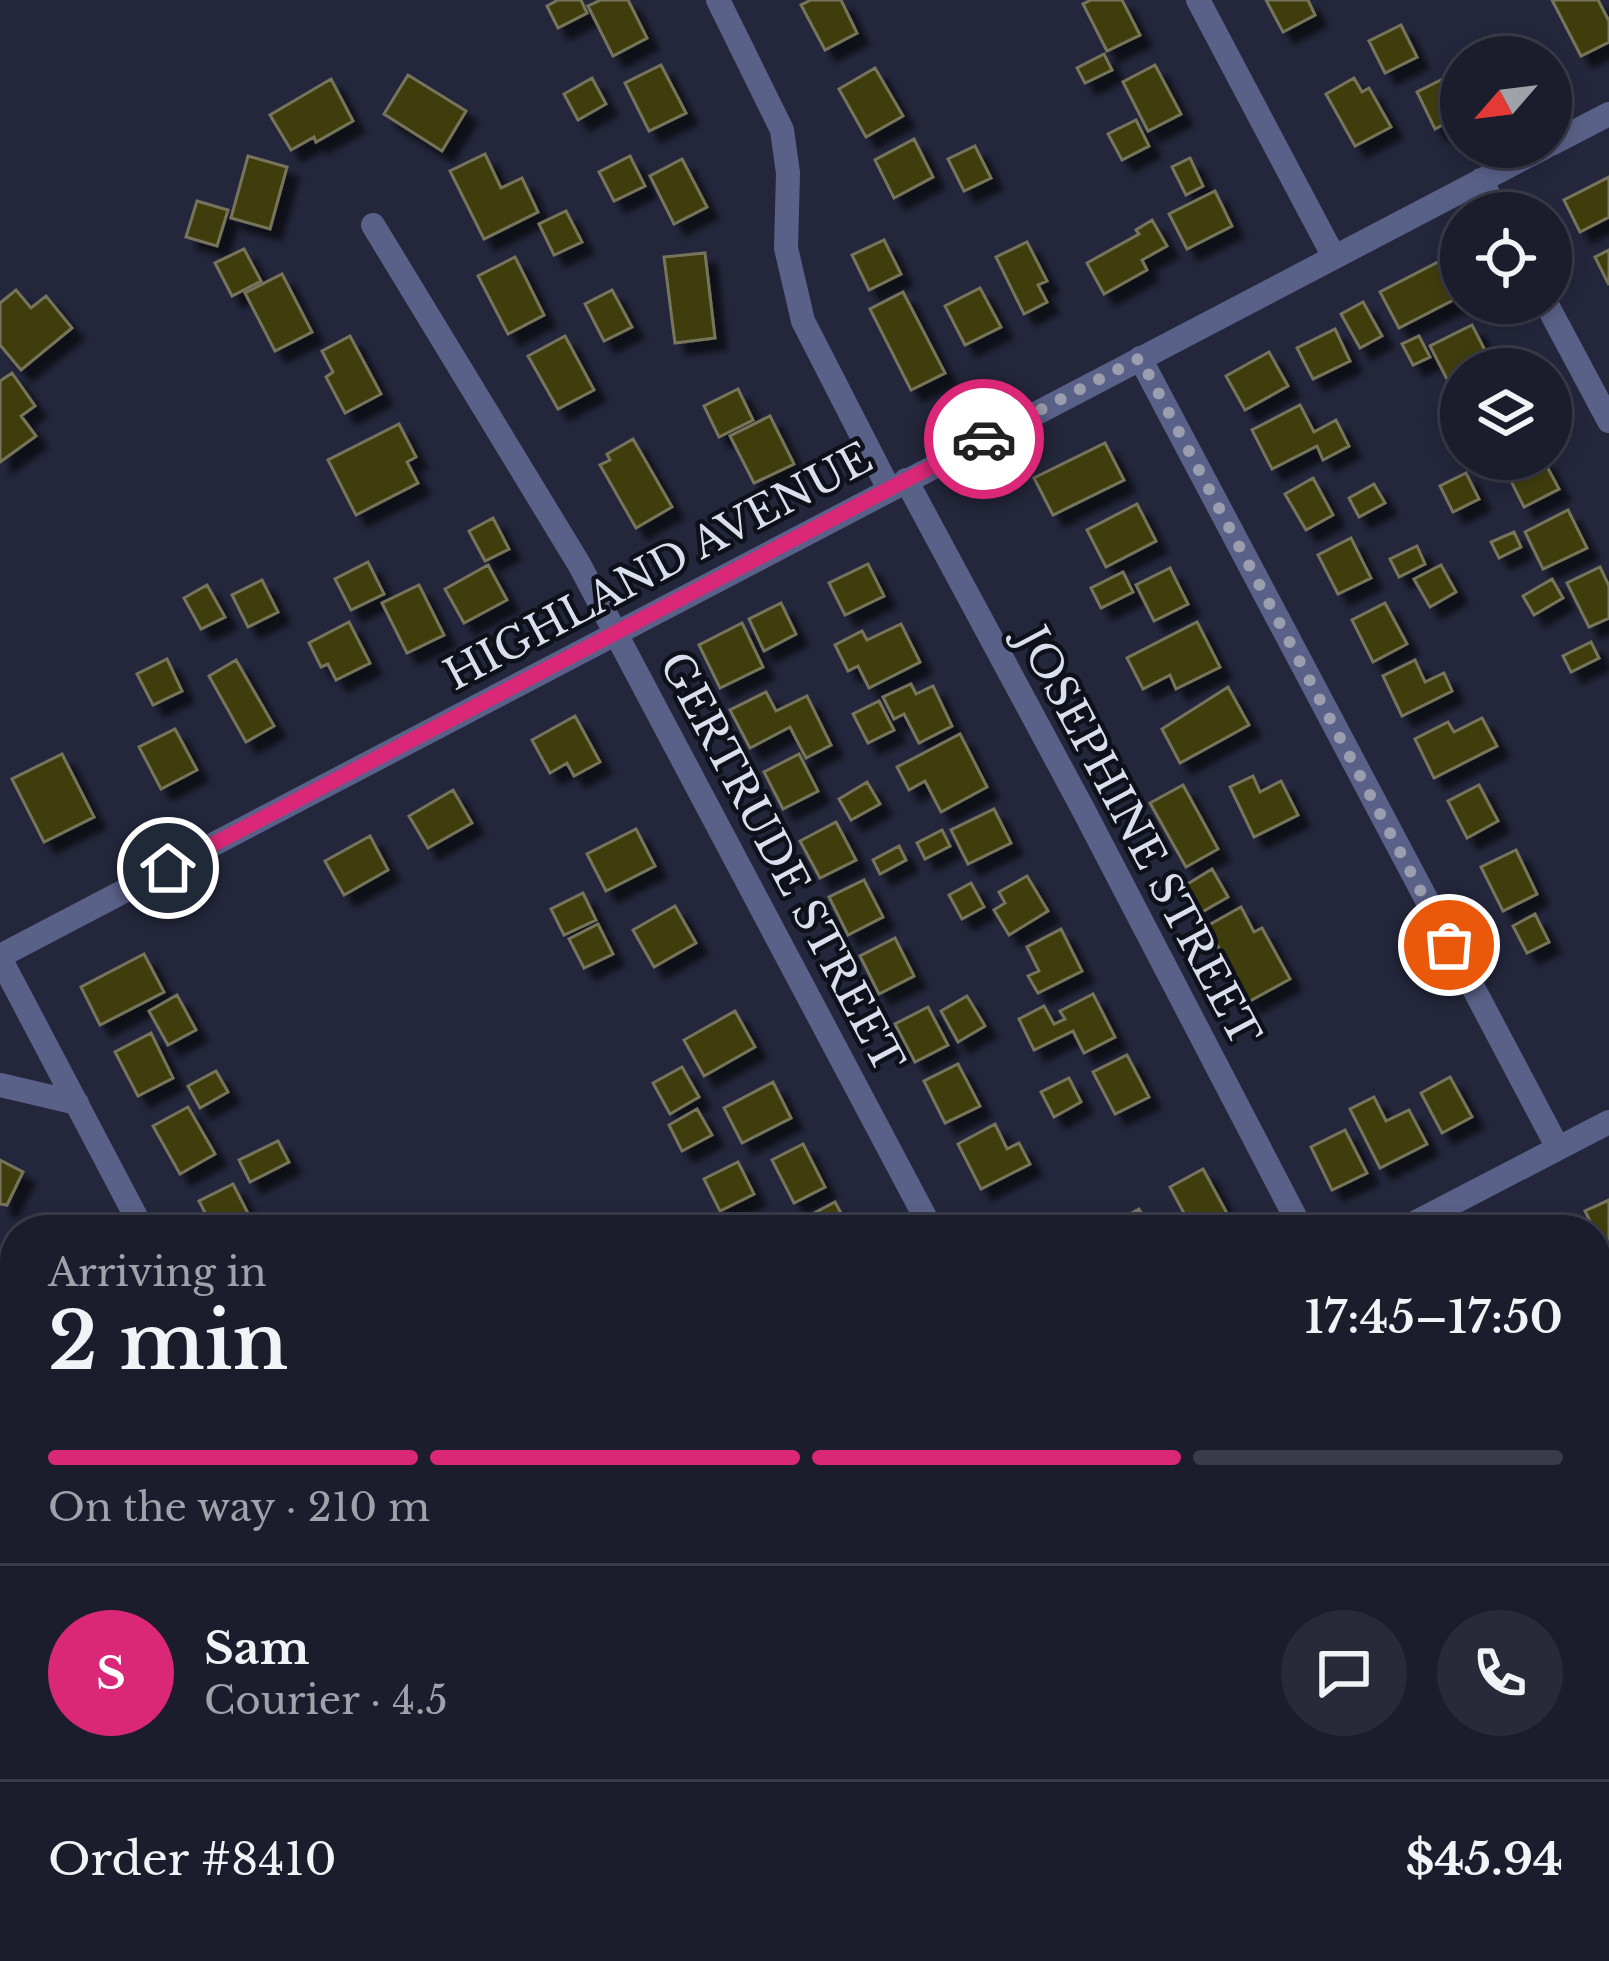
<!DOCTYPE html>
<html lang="en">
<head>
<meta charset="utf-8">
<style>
	body { margin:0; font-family:"Libre Baskerville",serif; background:#282a39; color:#f1f3f6; height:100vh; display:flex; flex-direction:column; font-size:45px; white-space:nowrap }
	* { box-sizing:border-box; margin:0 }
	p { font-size:39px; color:#a0a2aa }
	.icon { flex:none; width:66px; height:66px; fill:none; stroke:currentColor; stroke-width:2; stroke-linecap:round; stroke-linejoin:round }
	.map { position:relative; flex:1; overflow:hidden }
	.drawer { position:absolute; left:0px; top:1215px; width:1611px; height:747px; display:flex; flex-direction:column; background:#1b1d2d; border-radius:48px 48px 0 0; box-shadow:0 6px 18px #0003,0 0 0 3px #393b49 }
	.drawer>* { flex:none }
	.needle { width:78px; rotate:242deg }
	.fabs { position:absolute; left:1440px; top:36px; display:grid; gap:24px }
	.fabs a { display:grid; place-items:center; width:132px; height:132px; border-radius:50%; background:#1b1d2d; box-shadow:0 6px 18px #0003,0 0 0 3px #393b49; font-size:60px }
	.pin { position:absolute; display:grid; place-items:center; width:102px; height:102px; color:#fff; margin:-51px; border:6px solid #fff; border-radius:50%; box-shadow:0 3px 12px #0007 }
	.courier { position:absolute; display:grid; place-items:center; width:120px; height:120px; margin:-60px; border:9px solid #db2777; border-radius:50%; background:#fff; color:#222; box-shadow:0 3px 15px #0007 }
	.overview em { font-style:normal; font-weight:600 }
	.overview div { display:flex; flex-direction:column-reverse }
	.overview { display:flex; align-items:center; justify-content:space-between; height:204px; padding:0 48px }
	h1 { font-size:78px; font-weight:600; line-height:90px }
	.bar { display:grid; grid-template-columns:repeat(4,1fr); gap:18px 12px; align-content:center; height:144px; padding:0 48px }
	.bar i { height:15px; border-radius:9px; background:#393b49 }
	.bar .active { background:#db2777 }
	.bar p { grid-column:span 4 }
	.line { display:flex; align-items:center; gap:30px; padding:0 48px; border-top:3px solid #393b49 }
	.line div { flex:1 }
	.round { display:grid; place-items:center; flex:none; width:126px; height:126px; border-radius:63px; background:#282a39 }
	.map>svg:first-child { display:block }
</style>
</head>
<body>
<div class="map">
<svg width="1609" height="1961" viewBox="0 0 1609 1961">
	<defs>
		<filter id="shadow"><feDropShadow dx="11" dy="11" stdDeviation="3" flood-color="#0009"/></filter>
	</defs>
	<rect width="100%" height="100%" fill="#24273c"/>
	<!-- building -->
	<path fill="#403c0e" stroke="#76755b" stroke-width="3" filter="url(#shadow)" d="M558 0H581L587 13 558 28 547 6Z
		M601 0H628L647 38 613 56 588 6Z
		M811 0H841L857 33 825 50 801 5Z
		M1091 0H1122L1140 35 1107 51 1083 4Z
		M1266 0H1308L1315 15 1283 32Z
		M1552 0H1598L1609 21V42L1581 56Z
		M1401 25 1417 57 1385 73 1369 41Z
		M1104 54 1112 70 1085 83 1077 68Z
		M661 65 686 113 649 131 625 83Z
		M1155 65 1181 114 1148 131 1123 82Z
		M875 68 903 116 866 137 839 89Z
		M1461 70V115L1435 129 1417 92Z
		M408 75 466 111 442 151 384 114Z
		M592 78 606 104 578 120 564 94Z
		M1354 78 1362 92 1369 88 1391 127 1355 146 1326 94Z
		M331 79 353 121 316 142 314 137 291 150 270 115Z
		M1136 120 1149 146 1122 160 1108 134Z
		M914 139 933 177 894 198 875 160Z
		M975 146 991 178 964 191 948 159Z
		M485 154 501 188 522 178 538 212 484 239 450 171Z
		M248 156 287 167 270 229 231 218Z
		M630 156 645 186 614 201 599 172Z
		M1190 158 1203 186 1186 195 1172 167Z
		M682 159 707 207 674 224 650 176Z
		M1609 177V217L1580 232 1564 200Z
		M1215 191 1232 226 1187 249 1169 214Z
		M197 201 228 210 217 246 186 237Z
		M566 211 582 242 554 255 539 224Z
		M1152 220 1167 246 1142 260 1147 270 1104 294 1087 263 1139 234 1136 230Z
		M884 240 901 274 869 290 852 255Z
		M1027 242 1047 281 1038 285 1047 302 1024 314 996 257Z
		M244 249 261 281 232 296 215 263Z
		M1609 250V285L1595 257Z
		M705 253 715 338 675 343 664 257Z
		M515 257 544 315 508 334 478 276Z
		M1438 262 1457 298 1399 328 1380 292Z
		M282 274 312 332 275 351 245 293Z
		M980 288 1001 327 965 345 945 306Z
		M16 290 31 308 46 296 72 328 21 370 0 345V303Z
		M612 290 632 327 604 341 585 304Z
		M903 292 945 373 911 390 870 309Z
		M1363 302 1382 336 1360 348 1341 314Z
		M1472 325 1492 364 1481 369H1461V379L1450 385 1430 346Z
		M1335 329 1350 361 1313 379 1297 348Z
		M350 336 381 394 345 413 326 377 333 372 322 351Z
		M565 336 594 390 558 409 528 356Z
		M1419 336 1430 357 1413 365 1402 344Z
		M1269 352 1288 386 1245 410 1226 376Z
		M12 373 35 406 21 416 36 436 0 462V381Z
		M738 389 753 420 719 437 704 406Z
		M1300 405 1314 432 1336 420 1349 446 1323 460 1317 446 1272 469 1252 430Z
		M770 416 794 464 754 483 730 436Z
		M399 424 416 457 407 462 418 483 356 515 328 460Z
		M633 439 672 507 636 528 600 465 610 460 607 454Z
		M1105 443 1124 480 1053 515 1034 478Z
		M1510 459H1543L1559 489 1524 507 1502 463Z
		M1466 473 1479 499 1453 512 1440 486Z
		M1313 478 1333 515 1306 530 1285 494Z
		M1374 484 1385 503 1359 517 1349 498Z
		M1137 504 1156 541 1106 567 1087 530Z
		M1568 510 1587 548 1543 569 1525 532Z
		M493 518 509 549 485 561 469 531Z
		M1514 532 1521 547 1499 558 1491 542Z
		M1351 538 1371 578 1338 594 1318 555Z
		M1417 546 1425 564 1399 577 1390 559Z
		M368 562 384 594 351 610 335 579Z
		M868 564 884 596 845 615 829 583Z
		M488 565 507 600 464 623 445 589Z
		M1441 565 1456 592 1430 607 1414 579Z
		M1600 567 1609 586V618L1589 627 1567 583Z
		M1170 568 1188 604 1154 621 1136 585Z
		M1123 572 1133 592 1101 608 1091 588Z
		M1552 579 1563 598 1534 615 1523 596Z
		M262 580 278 612 248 627 232 595Z
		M207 585 225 617 201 629 184 598Z
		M419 585 444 635 407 653 382 603Z
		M781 603 796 634 764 651 749 619Z
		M1385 603 1407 644 1373 662 1352 620Z
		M349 622 370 663 336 680 328 664 321 667 309 643Z
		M1197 622 1220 667 1176 689 1170 675 1143 689 1127 658Z
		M742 623 763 667 720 688 699 645Z
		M901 624 920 662 869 688 858 666 848 671 835 645 862 631 867 640Z
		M1591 642 1599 658 1571 672 1563 656Z
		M167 659 182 691 153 705 137 674Z
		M236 660 274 726 246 742 209 676Z
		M1415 660 1425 682 1444 673 1452 691 1402 716 1383 676Z
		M911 684 916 694 933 686 952 726 919 743 904 714 894 719 883 697Z
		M1228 687 1249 725 1180 763 1162 729Z
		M766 692 776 711 807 696 831 745 806 758 790 727 750 748 730 710Z
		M879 701 894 730 868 743 853 714Z
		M575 716 600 762 574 776 567 763 550 773 532 740Z
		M1482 718 1497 746 1434 778 1415 739 1448 722 1454 732Z
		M175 729 197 770 161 789 139 747Z
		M960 734 987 787 941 812 925 781 909 790 897 767Z
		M62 754 94 817 44 842 12 779Z
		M799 754 818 791 783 809 764 772Z
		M1253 776 1260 792 1281 781 1298 815 1254 837 1230 787Z
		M867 782 880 804 851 820 839 799Z
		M1183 785 1218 849 1186 867 1150 803Z
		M1479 785 1498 821 1467 838 1448 801Z
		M453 790 472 823 428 848 409 816Z
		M994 809 1011 843 968 864 951 830Z
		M836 822 856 860 820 878 800 841Z
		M636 829 655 866 606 891 587 854Z
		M942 830 950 846 925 859 917 843Z
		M370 836 388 870 344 895 325 861Z
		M899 846 906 860 880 874 873 860Z
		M1516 850 1537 894 1503 911 1481 867Z
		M1212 869 1228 897 1202 912 1186 885Z
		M1027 876 1048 911 1009 935 994 910 1005 903 999 892Z
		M864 880 883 917 848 935 829 897Z
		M971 883 984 907 962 919 949 895Z
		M583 893 596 920 564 935 551 909Z
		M675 906 696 943 654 967 633 930Z
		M1241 907 1254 932 1262 928 1290 979 1248 1002 1207 926Z
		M1535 914 1549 942 1527 953 1513 926Z
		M598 924 613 954 584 968 569 939Z
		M1061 929 1082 971 1038 993 1028 976 1039 971 1027 947Z
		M895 938 914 976 879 994 860 956Z
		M144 954 164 992 100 1025 81 987Z
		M1093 994 1115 1037 1084 1053 1073 1031 1034 1050 1019 1019 1044 1006 1054 1024 1065 1019 1060 1011Z
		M177 995 196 1030 168 1045 149 1011Z
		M967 996 985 1026 958 1042 941 1011Z
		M928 1007 948 1045 915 1062 895 1024Z
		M735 1011 755 1047 704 1076 684 1040Z
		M151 1033 173 1078 138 1096 115 1052Z
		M1127 1055 1149 1097 1115 1114 1093 1072Z
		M958 1064 980 1106 945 1123 924 1081Z
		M682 1067 699 1097 670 1114 653 1083Z
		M216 1071 228 1092 200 1108 188 1086Z
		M1450 1077 1472 1117 1442 1133 1421 1093Z
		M1069 1078 1081 1102 1054 1117 1041 1092Z
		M773 1082 791 1118 742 1143 724 1108Z
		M1374 1097 1386 1121 1409 1110 1427 1144 1380 1168 1350 1109Z
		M188 1107 215 1154 180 1174 153 1126Z
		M697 1109 712 1135 682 1151 669 1125Z
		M995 1124 1007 1149 1019 1143 1030 1164 981 1189 958 1144Z
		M1345 1130 1367 1173 1332 1190 1311 1147Z
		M278 1141 289 1162 250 1182 239 1160Z
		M803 1144 825 1187 794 1203 772 1160Z
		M0 1160 23 1172 7 1205 0 1204Z
		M738 1162 754 1194 720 1211 704 1179Z
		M1203 1169 1236 1230H1193L1170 1187Z
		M233 1184 255 1227 214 1230 199 1201Z
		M1609 1200V1259L1585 1211Z
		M835 1202 850 1230H807L801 1220Z
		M1139 1209 1150 1230H1120L1115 1222Z
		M1609 1523V1554L1596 1530Z
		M1609 1708V1961H1119L1147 1947H1596V1714Z
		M580 1947H600L607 1958 570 1961 567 1955Z
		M650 1947H657L664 1961H627Z
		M767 1947H805L809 1956 798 1961H760L756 1953Z
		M714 1949 720 1961H692Z"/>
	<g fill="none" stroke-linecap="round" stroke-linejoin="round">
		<!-- street -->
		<path stroke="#5a6188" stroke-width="24" d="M718 0 782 130 788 173 786 248 803 321 889 489
			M1198 0 1334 257
			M1551 144 1609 114
			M1481 180 1498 213
			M373 225 579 564 932 1230
			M1546 303 1609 421
			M1140 358 1558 1148
			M906 480 1083 809 1302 1230
			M0 956 1545 147
			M0 958 143 1230
			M0 1085 77 1103
			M1401 1230 1609 1122
			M1596 1645 1609 1639
			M515 1947 522 1961
			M994 1961 1020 1947"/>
	</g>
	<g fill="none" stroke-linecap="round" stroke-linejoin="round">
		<!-- done -->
		<path stroke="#9b9eae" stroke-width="12" stroke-dasharray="0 21.6" d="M984 439 1140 358 1449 945"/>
		<!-- route -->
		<path stroke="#db2777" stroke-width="15" d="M168 868 984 439"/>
	</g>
	<g text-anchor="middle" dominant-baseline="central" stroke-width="9" stroke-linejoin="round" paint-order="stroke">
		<!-- street labels -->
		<g font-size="42" fill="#dbdeec" stroke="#0f111a">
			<text transform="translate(658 566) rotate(-28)">HIGHLAND AVENUE</text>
			<text transform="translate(1139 836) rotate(62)">JOSEPHINE STREET</text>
			<text transform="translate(782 862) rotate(62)">GERTRUDE STREET</text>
		</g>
	</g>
</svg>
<div class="fabs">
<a><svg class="needle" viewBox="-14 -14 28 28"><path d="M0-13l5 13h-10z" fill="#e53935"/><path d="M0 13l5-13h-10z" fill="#a0a2aa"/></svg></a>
<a><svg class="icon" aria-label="locate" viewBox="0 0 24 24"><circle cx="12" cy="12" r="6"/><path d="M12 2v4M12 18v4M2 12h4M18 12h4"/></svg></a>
<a><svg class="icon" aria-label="layers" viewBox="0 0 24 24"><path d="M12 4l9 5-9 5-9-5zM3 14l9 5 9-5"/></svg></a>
</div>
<div class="pin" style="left:1449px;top:945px;background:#ea580c"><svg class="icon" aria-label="bag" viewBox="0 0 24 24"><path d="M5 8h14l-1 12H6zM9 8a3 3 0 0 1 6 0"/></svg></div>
<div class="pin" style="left:168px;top:868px;background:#1f2937"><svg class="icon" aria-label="home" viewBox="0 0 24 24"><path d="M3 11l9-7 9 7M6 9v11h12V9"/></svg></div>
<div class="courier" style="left:984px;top:439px"><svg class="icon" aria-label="car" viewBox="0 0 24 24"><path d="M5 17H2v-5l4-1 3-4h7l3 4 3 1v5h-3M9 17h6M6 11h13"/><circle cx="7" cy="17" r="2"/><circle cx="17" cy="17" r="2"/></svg></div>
<section class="drawer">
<div class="overview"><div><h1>2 min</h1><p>Arriving in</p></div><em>17:45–17:50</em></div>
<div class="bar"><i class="active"></i><i class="active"></i><i class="active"></i><i></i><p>On the way · 210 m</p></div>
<div class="line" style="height:216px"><b class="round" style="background:#db2777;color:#fff">S</b><div><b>Sam</b><p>Courier · 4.5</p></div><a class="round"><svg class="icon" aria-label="chat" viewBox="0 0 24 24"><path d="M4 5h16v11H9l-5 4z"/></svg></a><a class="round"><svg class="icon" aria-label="phone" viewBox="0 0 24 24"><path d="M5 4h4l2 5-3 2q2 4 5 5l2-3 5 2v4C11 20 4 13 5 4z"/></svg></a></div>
<div class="line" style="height:156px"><div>Order #8410</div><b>$45.94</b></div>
</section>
</div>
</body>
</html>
